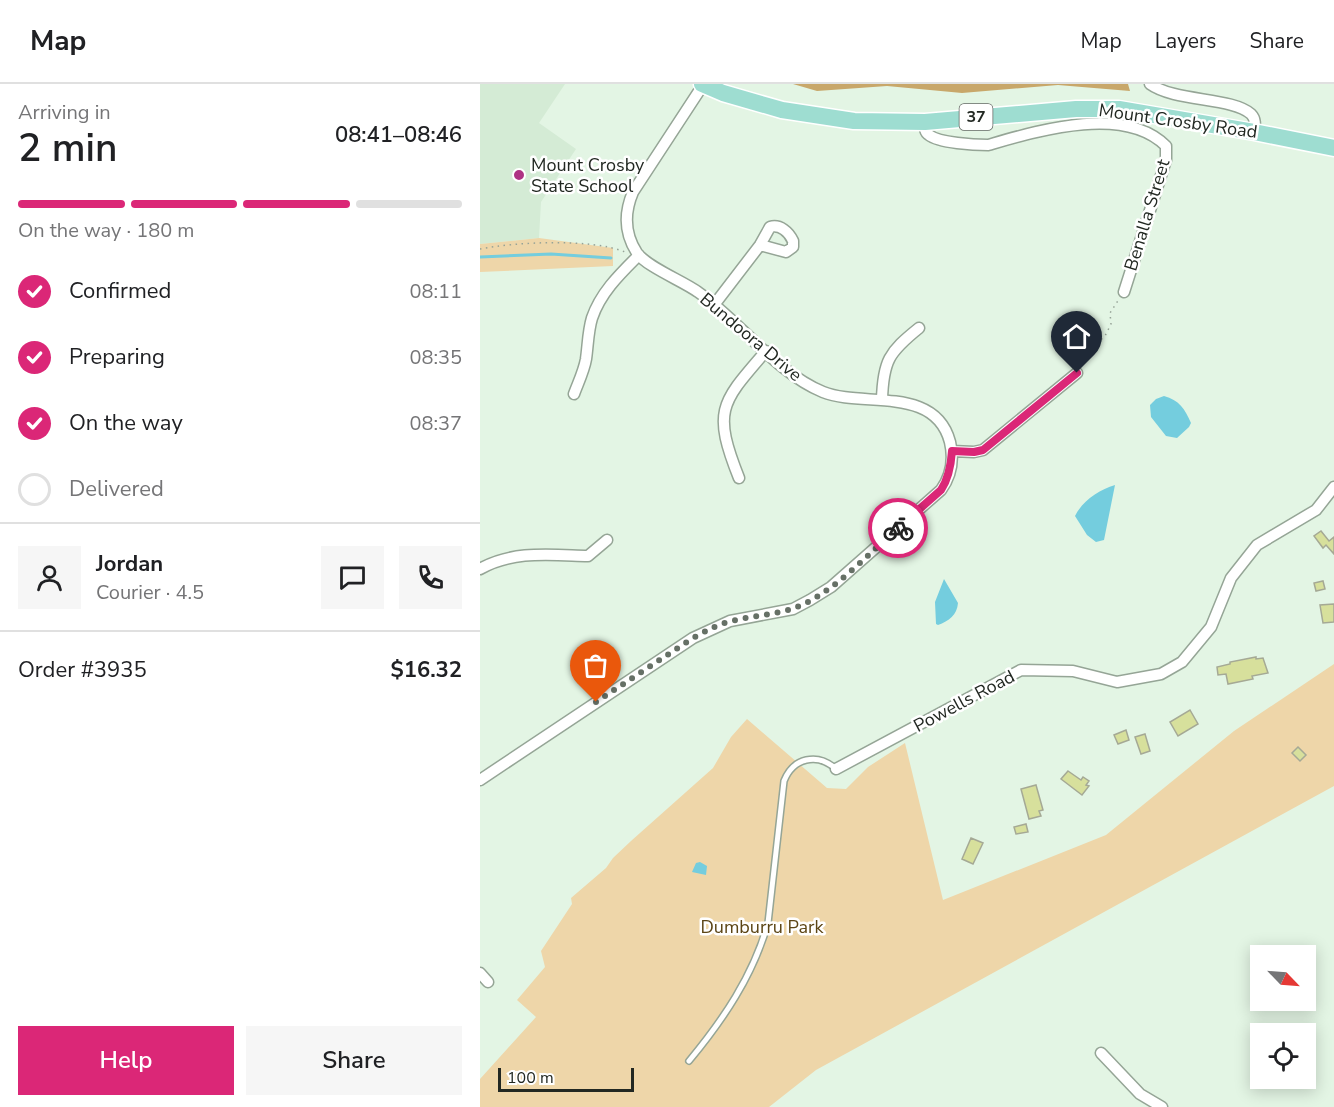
<!DOCTYPE html>
<html lang="en">
<head>
<meta charset="utf-8">
<style>
	body { margin:0; font-family:"Nunito Sans",sans-serif; background:#f6f6f6; color:#202124; height:100vh; display:flex; flex-direction:column; font-size:22px; white-space:nowrap }
	* { box-sizing:border-box; margin:0 }
	p { font-size:20px; color:#757577 }
	.icon { flex:none; width:33px; height:33px; fill:none; stroke:currentColor; stroke-width:2; stroke-linecap:round; stroke-linejoin:round }
	.map { position:relative; flex:1; overflow:hidden }
	.drawer { display:flex; flex-direction:column; background:#fff; width:480px }
	.drawer>* { flex:none }
	.needle { width:39px; rotate:115deg }
	.buttons { position:absolute; left:770px; top:861px; display:grid; gap:12px }
	.buttons a { display:grid; place-items:center; width:66px; height:66px; border-radius:0px; background:#fff; box-shadow:0 3px 15px #0003; font-size:30px }
	.scale { position:absolute; left:18px; bottom:15px; width:136px; box-sizing:border-box; padding-left:6px; border:3px solid #222822; border-top:0; font-size:16px; line-height:21px; white-space:nowrap; color:#222822; -webkit-text-stroke:4px #fff; paint-order:stroke }
	.pin { position:absolute; display:grid; place-items:center; width:51px; height:51px; color:#fff; margin:-62px -26px; border-radius:50% 50% 50% 0; rotate:-45deg; box-shadow:0 0 6px #0007 }
	.pin .icon { rotate:45deg }
	.courier { position:absolute; display:grid; place-items:center; width:60px; height:60px; margin:-30px; border:4px solid #db2777; border-radius:50%; background:#fff; color:#222; box-shadow:0 2px 8px #0007 }
	.overview em { font-style:normal; font-weight:600 }
	.overview div { display:flex; flex-direction:column-reverse }
	.overview { display:flex; align-items:center; justify-content:space-between; height:102px; padding:0 18px }
	h1 { font-size:39px; font-weight:600; line-height:45px }
	.bar { display:grid; grid-template-columns:repeat(4,1fr); gap:9px 6px; align-content:center; height:72px; padding:0 18px }
	.bar i { height:8px; border-radius:4px; background:#e0e0e0 }
	.bar .current { background:#db2777 }
	.bar p { grid-column:span 4 }
	.line { display:flex; align-items:center; gap:15px; padding:0 18px; border-top:2px solid #e0e0e0 }
	.line div { flex:1 }
	.round { display:grid; place-items:center; flex:none; width:63px; height:63px; border-radius:0px; background:#f6f6f6 }
	ol { padding:0 18px; list-style:none }
	li { display:flex; align-items:center; gap:18px; height:66px }
	li p { margin-inline-start:auto }
	li .icon { padding:6px; border-radius:50%; background:#db2777; color:#fff; stroke-width:4 }
	li:last-child { color:#757577 }
	li i { width:33px; height:33px; border:3px solid #e0e0e0; border-radius:50% }
	.action { display:flex; gap:12px; margin-top:auto; padding:12px 18px }
	.action a { flex:1; height:69px; border-radius:0px; background:#db2777; color:#fff; font-size:24px; font-weight:600; line-height:69px; text-align:center }
	.action a+a { background:#f6f6f6; color:#202124 }
	header { display:flex; align-items:center; gap:36px; box-sizing:border-box; height:84px; padding:0 30px; background:#fff; border-bottom:2px solid #e0e0e0 }
	header strong { font-size:28px }
	nav { display:flex; gap:33px; margin-inline-start:auto; font-size:21px }
	main { display:flex; flex:1; min-height:0 }
	.map>svg:first-child { display:block }
</style>
</head>
<body>
<header>
<strong>Map</strong>
<nav><a>Map</a><a>Layers</a><a>Share</a></nav>
</header>
<main>
<section class="drawer">
<div class="overview"><div><h1>2 min</h1><p>Arriving in</p></div><em>08:41–08:46</em></div>
<div class="bar"><i class="current"></i><i class="current"></i><i class="current"></i><i></i><p>On the way · 180 m</p></div>
<ol>
<li><svg class="icon" aria-label="check" viewBox="0 0 24 24"><path d="M5 12l5 5 9-10"/></svg>Confirmed<p>08:11</p></li>
<li><svg class="icon" aria-label="check" viewBox="0 0 24 24"><path d="M5 12l5 5 9-10"/></svg>Preparing<p>08:35</p></li>
<li><svg class="icon" aria-label="check" viewBox="0 0 24 24"><path d="M5 12l5 5 9-10"/></svg>On the way<p>08:37</p></li>
<li><i></i>Delivered</li>
</ol>
<div class="line" style="height:108px"><a class="round"><svg class="icon" aria-label="person" viewBox="0 0 24 24"><circle cx="12" cy="8" r="4"/><path d="M4 21q1-7 8-7t8 7"/></svg></a><div><b>Jordan</b><p>Courier · 4.5</p></div><a class="round"><svg class="icon" aria-label="chat" viewBox="0 0 24 24"><path d="M4 5h16v11H9l-5 4z"/></svg></a><a class="round"><svg class="icon" aria-label="phone" viewBox="0 0 24 24"><path d="M5 4h4l2 5-3 2q2 4 5 5l2-3 5 2v4C11 20 4 13 5 4z"/></svg></a></div>
<div class="line" style="height:78px"><div>Order #3935</div><b>$16.32</b></div>
<div class="action"><a>Help</a><a>Share</a></div>
</section>
<div class="map">
<svg width="854" height="1023" viewBox="0 0 854 1023">
	<rect width="100%" height="100%" fill="#e3f5e4"/>
	<!-- built -->
	<path fill="#d4ebd5" d="M0 0H85L59 39 96 65 61 118 59 154 0 160Z"/>
	<!-- green -->
	<path fill="#eed6a9" d="M59 154 133 164V182L0 188V160Z
		M854 580V702L336 986 289 1023H0V995L56 933 37 916 65 883 61 867 92 820 91 814 126 784 133 774 151 757 233 684 251 653 267 635 347 704 366 705 388 683 425 659 463 816 626 751 754 647Z"/>
	<!-- forest -->
	<path fill="#c8a76a" d="M313 0H648L650 7 578 1 482 9 407 2 337 7Z"/>
	<!-- water -->
	<path fill="#74cdde" d="M684 312C699 316 705 325 711 339L709 343 697 354 686 352 671 333 670 321 676 315Z
		M635 401 624 456 616 458 607 451 595 432C603 416 619 406 635 401Z
		M464 495 478 519C477 531 469 537 458 541L456 540 455 518Z
		M220 778 227 782 226 791 212 788 216 779Z"/>
	<g fill="none" stroke-linecap="round" stroke-linejoin="round">
		<!-- stream -->
		<path stroke="#74cdde" stroke-width="3" d="M0 173 71 170 131 174"/>
	</g>
	<!-- building -->
	<path fill="#d7e09c" stroke="#a5a995" stroke-width="1.5" d="M841 447 849 457 854 453V470L846 461 843 464 834 452Z
		M843 497 845 505 836 507 834 499Z
		M854 520V538L843 539 840 521Z
		M776 573V575L783 574 788 589 772 592 773 595 748 600 746 590 738 591 737 583 750 580V578Z
		M710 626 718 640 698 652 690 638Z
		M646 646 649 656 638 660 634 651Z
		M665 650 670 667 661 670 655 653Z
		M818 663 826 671 820 677 812 669Z
		M588 687 601 696 603 693 609 697 606 701 609 702 602 711 581 695Z
		M556 701 563 726 559 727 561 732 549 735 541 705Z
		M546 740 548 748 536 750 534 743Z
		M491 754 503 759 493 780 482 775Z"/>
	<g fill="none" stroke-linecap="round" stroke-linejoin="round">
		<!-- lane casing -->
		<g stroke="#95a596" stroke-width="8">
			<path id="lane" d="M209 977C243 936 273 892 288 839L304 697C313 674 337 668 356 685"/>
		</g>
		<!-- street casing -->
		<g stroke="#95a596" stroke-width="13">
			<path id="street" d="M670 0C695 18 752 13 771 30 776 35 775 41 774 48
				M445 38C445 43 444 48 449 51 459 59 495 61 508 61 557 47 644 20 686 62V76L644 208
				M234 221 280 161 290 143C300 140 309 148 313 157V163L306 168 280 161
				M94 310C98 299 104 287 106 275 108 261 108 247 112 234 121 208 140 190 159 171
				M402 316C403 277 409 268 439 244
				M472 367 494 368 503 366 597 289
				M259 394C232 326 241 319 286 267
				M0 485C33 466 71 471 108 472L127 456
				M356 685 541 586 593 587 637 598 681 590 702 578 731 543 751 494 777 461 836 426 854 403
				M0 696 213 554 250 537 313 525 330 516 351 503 461 406C471 392 474 375 470 358 455 301 383 324 343 308 296 289 260 237 218 208 203 197 167 183 157 169 144 149 144 129 153 108L223 1
				M0 889 8 898
				M621 969 660 1010 682 1023"/>
		</g>
		<!-- primary casing -->
		<g stroke="#fff" stroke-width="19">
			<path id="primary" d="M222 0 243 9 302 26 374 37 445 38 596 25H639L774 48 854 64"/>
		</g>
		<!-- path -->
		<path stroke="#96a397" stroke-width="1.5" stroke-dasharray="1.5 4.5" stroke-linecap="butt" d="M0 165C36 158 111 154 145 168
			M594 279 625 252 631 240 630 229 639 215"/>
		<!-- lane -->
		<use href="#lane" stroke="#fff" stroke-width="5"/>
		<!-- street -->
		<use href="#street" stroke="#fff" stroke-width="10"/>
		<!-- primary -->
		<use href="#primary" stroke="#9eddd1" stroke-width="16"/>
	</g>
	<g fill="none" stroke-linecap="round" stroke-linejoin="round">
		<!-- done -->
		<path stroke="#667066" stroke-width="6" stroke-dasharray="0 10.8" d="M116 618 213 554C226 547 238 540 252 537 271 532 292 531 311 525 350 513 388 470 418 444"/>
		<!-- route -->
		<path stroke="#db2777" stroke-width="8" d="M418 444 461 406C469 394 471 381 472 367L494 368 503 366 597 289"/>
	</g>
	<!-- markers -->
	<circle fill="#ae3283" stroke="#fff" stroke-width="2" cx="39" cy="91" r="6"/>
	<g text-anchor="middle" dominant-baseline="central" stroke-width="5" stroke-linejoin="round" paint-order="stroke">
		<!-- shield labels -->
		<rect fill="#fff" stroke="#646864" stroke-width="1.5" x="479.5" y="20" width="33" height="26" rx="4.5"/>
		<g font-size="16" font-weight="bold" fill="#222822">
			<text x="496" y="33">37</text>
		</g>
		<!-- street labels -->
		<g font-size="18" fill="#222822" stroke="#fff">
			<text transform="translate(698 37) rotate(8)">Mount Crosby Road</text>
			<text transform="translate(667 131) rotate(-73)">Benalla Street</text>
			<text transform="translate(271 253) rotate(40)">Bundoora Drive</text>
			<text transform="translate(484 617) rotate(-28)">Powells Road</text>
		</g>
		<!-- poi labels -->
		<g font-size="18" fill="#222822" stroke="#fff" text-anchor="start">
			<text x="51" y="81">Mount Crosby<tspan x="51" dy="21">State School</tspan></text>
		</g>
		<!-- park labels -->
		<g font-size="18" fill="#5c4515" stroke="#fff">
			<text x="282" y="843">Dumburru Park</text>
		</g>
	</g>
</svg>
<div class="buttons">
<a><svg class="needle" viewBox="-14 -14 28 28"><path d="M0-13l5 13h-10z" fill="#e53935"/><path d="M0 13l5-13h-10z" fill="#757577"/></svg></a>
<a><svg class="icon" aria-label="locate" viewBox="0 0 24 24"><circle cx="12" cy="12" r="6"/><path d="M12 2v4M12 18v4M2 12h4M18 12h4"/></svg></a>
</div>
<div class="scale">100 m</div>
<div class="pin" style="left:116px;top:618px;background:#ea580c"><svg class="icon" aria-label="bag" viewBox="0 0 24 24"><path d="M5 8h14l-1 12H6zM9 8a3 3 0 0 1 6 0"/></svg></div>
<div class="pin" style="left:597px;top:289px;background:#1f2937"><svg class="icon" aria-label="home" viewBox="0 0 24 24"><path d="M3 11l9-7 9 7M6 9v11h12V9"/></svg></div>
<div class="courier" style="left:418px;top:444px"><svg class="icon" aria-label="bike" viewBox="0 0 24 24"><circle cx="6" cy="16" r="4"/><circle cx="18" cy="16" r="4"/><path d="M6 16l4-8h5l3 8M10 8l3 8H6M13 5h3"/></svg></div>
</div>
</main>
</body>
</html>
